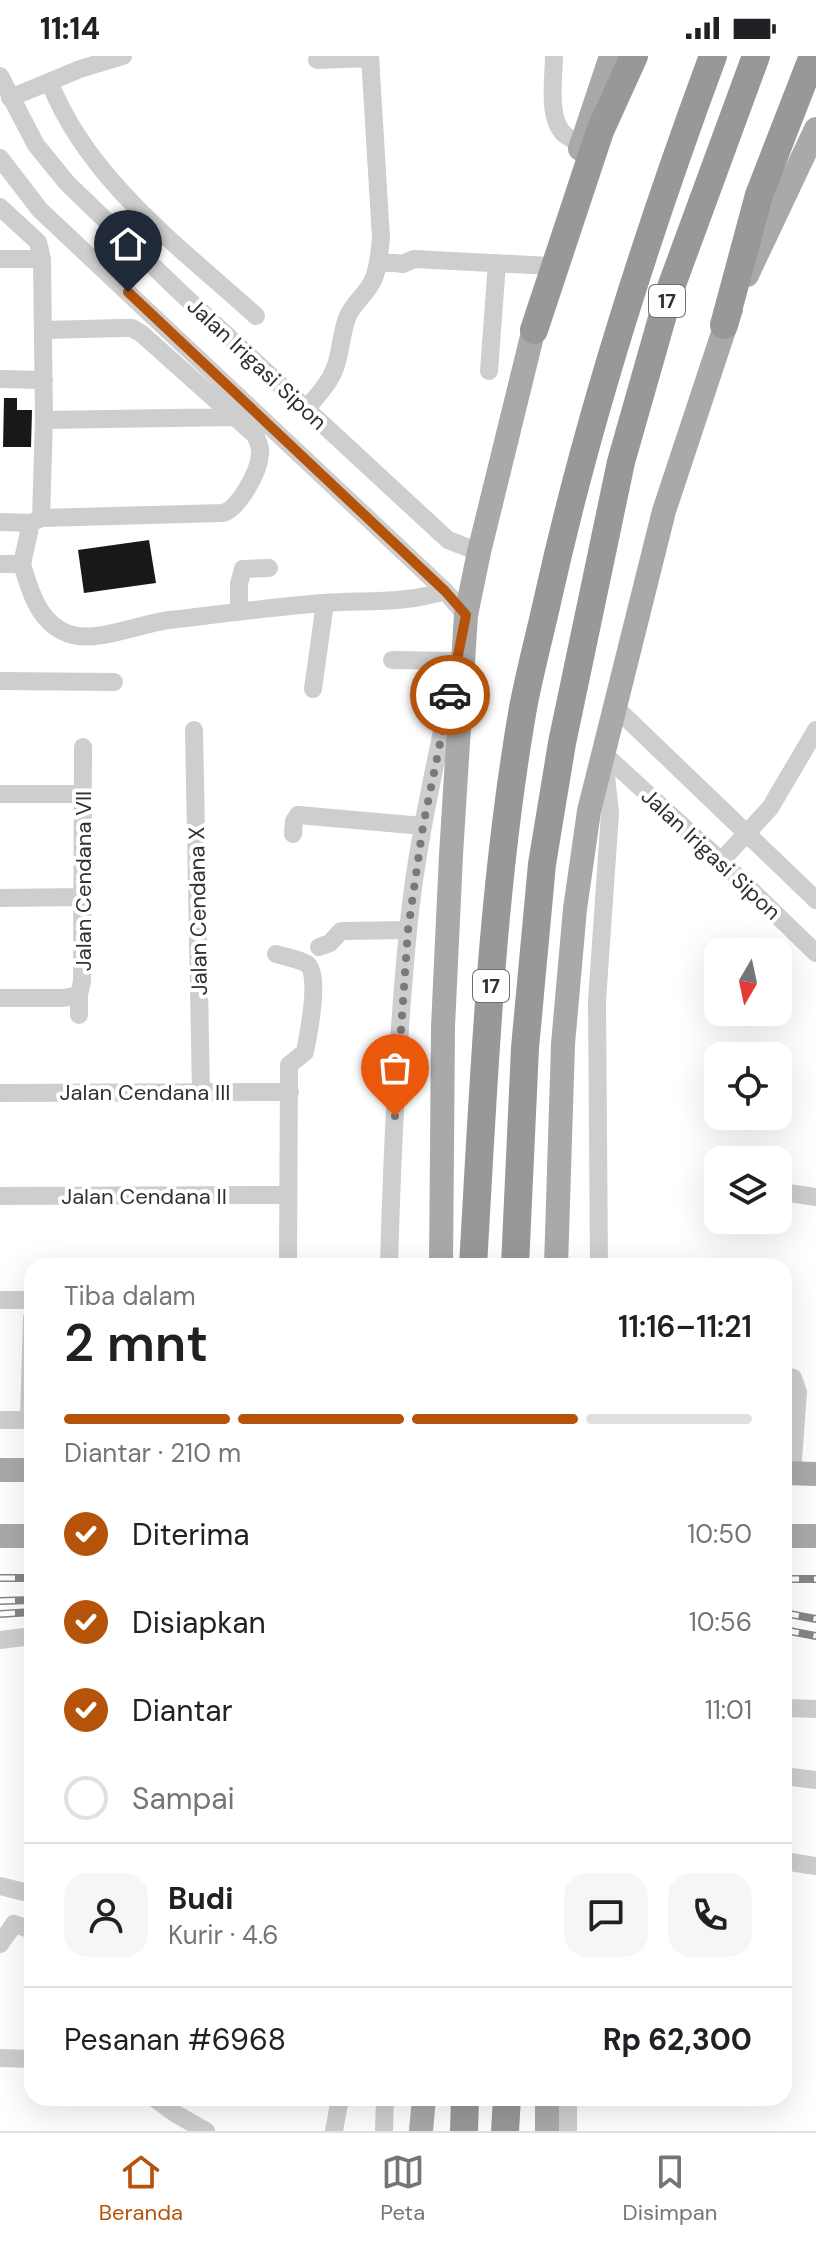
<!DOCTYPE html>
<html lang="id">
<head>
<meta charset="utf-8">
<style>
	body { margin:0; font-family:"DM Sans",sans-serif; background:#f6f6f6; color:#202124; height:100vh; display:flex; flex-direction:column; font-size:30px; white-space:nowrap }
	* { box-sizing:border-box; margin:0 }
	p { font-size:26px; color:#757577 }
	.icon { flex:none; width:44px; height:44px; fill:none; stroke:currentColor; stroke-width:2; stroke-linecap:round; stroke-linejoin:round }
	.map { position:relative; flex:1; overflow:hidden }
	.details { position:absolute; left:24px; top:1202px; width:768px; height:848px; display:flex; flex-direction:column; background:#fff; border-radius:24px; box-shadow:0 8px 32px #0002 }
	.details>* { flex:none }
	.needle { width:52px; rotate:189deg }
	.tools { position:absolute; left:704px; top:882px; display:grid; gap:16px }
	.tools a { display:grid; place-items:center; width:88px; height:88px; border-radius:16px; background:#fff; box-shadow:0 8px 32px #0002; font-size:40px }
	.pin { position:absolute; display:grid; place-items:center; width:68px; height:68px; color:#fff; margin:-82px -34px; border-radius:50% 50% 50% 0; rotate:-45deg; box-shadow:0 0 8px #0007 }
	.pin .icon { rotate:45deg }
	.courier { position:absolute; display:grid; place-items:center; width:80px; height:80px; margin:-40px; border:6px solid #b45309; border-radius:50%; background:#fff; color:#222; box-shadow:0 2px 10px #0007 }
	.head em { font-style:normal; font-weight:600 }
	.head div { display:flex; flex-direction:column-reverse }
	.head { display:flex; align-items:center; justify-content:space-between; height:136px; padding:0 40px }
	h1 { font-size:52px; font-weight:600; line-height:60px }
	.bar { display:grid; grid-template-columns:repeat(4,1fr); gap:12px 8px; align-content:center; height:96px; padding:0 40px }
	.bar i { height:10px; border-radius:6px; background:#e0e0e0 }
	.bar .active { background:#b45309 }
	.bar p { grid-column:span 4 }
	.line { display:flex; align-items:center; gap:20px; padding:0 40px; border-top:2px solid #e0e0e0 }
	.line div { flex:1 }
	.round { display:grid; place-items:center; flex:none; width:84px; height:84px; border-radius:24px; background:#f6f6f6 }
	ol { padding:0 40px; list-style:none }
	li { display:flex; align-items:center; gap:24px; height:88px }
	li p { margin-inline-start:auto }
	li .icon { padding:8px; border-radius:50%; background:#b45309; color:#fff; stroke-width:4 }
	li:last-child { color:#757577 }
	li i { width:44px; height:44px; border:4px solid #e0e0e0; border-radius:50% }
	.status { display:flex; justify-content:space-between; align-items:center; height:56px; padding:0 40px; background:#fff; direction:ltr }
	.status svg { height:22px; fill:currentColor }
	.dock { display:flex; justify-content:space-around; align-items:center; height:112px; border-top:2px solid #e0e0e0; background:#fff; font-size:22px; color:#757577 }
	.dock a { display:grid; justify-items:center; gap:4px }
	.dock .active { color:#b45309 }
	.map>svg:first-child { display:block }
</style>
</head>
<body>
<div class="status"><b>11:14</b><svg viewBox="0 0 49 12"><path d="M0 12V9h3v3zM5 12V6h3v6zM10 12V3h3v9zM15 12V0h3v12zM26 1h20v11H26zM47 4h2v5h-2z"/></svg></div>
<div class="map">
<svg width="816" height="2075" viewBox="0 0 816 2075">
	<rect width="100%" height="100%" fill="#fff"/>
	<!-- building -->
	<path fill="#181818" d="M4 342H17V354H32L31 391H3Z
		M149 484 156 527 84 537 78 494Z"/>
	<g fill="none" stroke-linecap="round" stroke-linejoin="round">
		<!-- minor -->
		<path stroke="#cecece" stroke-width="18" d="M554 0C554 21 547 62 564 78 568 82 576 85 582 88
			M317 4 370 2
			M0 20 36 89 67 127 181 237 448 484 479 496
			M50 27C88 124 181 192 256 260
			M10 42 80 13 123 0
			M0 102 40 154 445 535 466 559 465 566
			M0 151 38 186 42 203 44 364 41 462
			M0 203H42
			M378 205 403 208 414 203 551 210
			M489 315 497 207
			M0 323 44 324
			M306 353C317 340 329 328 335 312 341 296 341 278 347 262 352 248 365 240 372 226 379 213 379 197 381 182L370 0
			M44 364 235 361
			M0 466 31 467 41 462 223 457C239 452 259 416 260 398 261 391 258 386 255 379L142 278 132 272H122L44 274
			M0 508H22L31 467
			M22 508C30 536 40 571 73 579 99 586 142 567 170 564 221 558 272 551 323 547 364 544 405 548 445 535
			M239 556V528L243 513 269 512
			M392 604 457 605
			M0 625 114 626
			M313 633 325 547
			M614 650 816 844
			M194 674 201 1036
			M605 699 721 805 816 897
			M0 738H83
			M293 778 294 765 298 759 423 770
			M721 805 770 752 816 674
			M0 842 83 841
			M319 891 330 887 341 875 408 874
			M276 898C285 901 299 903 307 908 321 918 308 980 305 996L289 1009 288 1210
			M0 942H63L79 939
			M79 959V939L82 925 83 691
			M0 1037 290 1036
			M782 1136 816 1141
			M0 1140 288 1139
			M389 1210C392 1099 397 986 408 875 416 790 436 706 453 623
			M599 1210 597 945 610 757 605 710
			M0 1244H32
			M784 1319 793 1322 798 1336 792 1417
			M0 1364H32
			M29 1364 32 1261
			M0 1584 32 1580
			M784 1652 816 1653
			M784 1720 816 1724
			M784 1805 816 1810
			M0 1830 32 1838
			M0 1888 14 1868 32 1874
			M0 2002 32 2003
			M154 2042 176 2058 206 2075
			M334 2075 340 2042
			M384 2075 385 2042
			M568 2075V2042"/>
		<!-- major -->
		<path stroke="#a9a9a9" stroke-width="24" d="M580 93 611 0
			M747 219 816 73
			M441 1210 443 971 451 799 466 559 479 496 538 256
			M556 1210 563 988 575 853 589 755 664 455 731 253
			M0 1414H32
			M784 1417 816 1418
			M0 1480H32
			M784 1480H816
			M421 2075 424 2042
			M547 2075V2042"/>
		<!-- highway -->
		<path stroke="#989898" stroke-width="28" d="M724 269 759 139 813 0
			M534 274 600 75 634 0
			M473 1210C484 1024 491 836 523 652 530 615 540 578 548 542 589 357 647 178 713 0
			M515 1210 525 992 542 808 562 687 621 406 670 234 756 0
			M464 2075 465 2042
			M505 2075 507 2042"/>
		<!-- rail casing -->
		<g stroke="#868686" stroke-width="8">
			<path id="rail" d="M0 1522H32
				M784 1523H816
				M0 1545 32 1544
				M784 1557 816 1563
				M0 1558 32 1556
				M784 1574 816 1580"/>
		</g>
		<!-- rail -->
		<use href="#rail" stroke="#fff" stroke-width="5" stroke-dasharray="15" stroke-linecap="butt"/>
	</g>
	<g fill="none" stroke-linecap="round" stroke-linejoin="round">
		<!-- done -->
		<path stroke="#797979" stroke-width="8" stroke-dasharray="0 14.4" d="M395 1060 408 874 423 770 450 639"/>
		<!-- route -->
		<path stroke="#b45309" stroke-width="10" d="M128 236 445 535 466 559 450 639"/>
	</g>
	<g text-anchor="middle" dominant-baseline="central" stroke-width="8" stroke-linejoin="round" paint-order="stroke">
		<!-- shield labels -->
		<g fill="#fff" stroke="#6f6f6f" stroke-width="2">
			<rect x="649" y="229" width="36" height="32" rx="6"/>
			<rect x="473" y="914" width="36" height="32" rx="6"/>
		</g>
		<g font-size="20" font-weight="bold" fill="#313131">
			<text x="667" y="245">17</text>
			<text x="491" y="930">17</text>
		</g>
		<!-- street labels -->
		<g font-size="22" fill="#313131" stroke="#fff">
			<text transform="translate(257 308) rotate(43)">Jalan Irigasi Sipon</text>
			<text transform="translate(711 798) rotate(43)">Jalan Irigasi Sipon</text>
			<text transform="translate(83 825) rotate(-90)">Jalan Cendana VII</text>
			<text transform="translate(198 855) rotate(-91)">Jalan Cendana X</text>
			<text x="145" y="1036">Jalan Cendana III</text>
			<text x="144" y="1140">Jalan Cendana II</text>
		</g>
	</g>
</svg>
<div class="tools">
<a><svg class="needle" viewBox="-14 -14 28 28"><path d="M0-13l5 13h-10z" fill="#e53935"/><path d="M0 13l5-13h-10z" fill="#757577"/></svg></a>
<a><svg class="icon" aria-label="locate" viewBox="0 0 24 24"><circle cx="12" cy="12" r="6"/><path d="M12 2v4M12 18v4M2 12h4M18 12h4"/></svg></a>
<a><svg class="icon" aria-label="layers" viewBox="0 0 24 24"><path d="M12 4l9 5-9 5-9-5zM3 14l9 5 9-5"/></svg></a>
</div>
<div class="pin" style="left:395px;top:1060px;background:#ea580c"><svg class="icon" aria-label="bag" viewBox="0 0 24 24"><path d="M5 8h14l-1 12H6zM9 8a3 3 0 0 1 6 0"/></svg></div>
<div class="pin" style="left:128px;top:236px;background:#1f2937"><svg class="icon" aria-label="home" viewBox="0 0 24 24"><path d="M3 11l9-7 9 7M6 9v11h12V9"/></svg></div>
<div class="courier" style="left:450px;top:639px"><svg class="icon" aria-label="car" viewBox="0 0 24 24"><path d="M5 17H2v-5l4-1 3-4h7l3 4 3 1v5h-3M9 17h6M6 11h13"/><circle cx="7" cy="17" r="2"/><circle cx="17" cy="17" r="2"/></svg></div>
<section class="details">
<div class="head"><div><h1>2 mnt</h1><p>Tiba dalam</p></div><em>11:16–11:21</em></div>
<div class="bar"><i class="active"></i><i class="active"></i><i class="active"></i><i></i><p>Diantar · 210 m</p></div>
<ol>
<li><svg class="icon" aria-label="check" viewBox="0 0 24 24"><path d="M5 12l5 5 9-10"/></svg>Diterima<p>10:50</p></li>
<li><svg class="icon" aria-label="check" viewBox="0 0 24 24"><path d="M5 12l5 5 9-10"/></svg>Disiapkan<p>10:56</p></li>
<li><svg class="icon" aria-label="check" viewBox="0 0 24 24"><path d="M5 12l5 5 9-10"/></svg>Diantar<p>11:01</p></li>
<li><i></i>Sampai</li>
</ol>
<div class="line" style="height:144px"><a class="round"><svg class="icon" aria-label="person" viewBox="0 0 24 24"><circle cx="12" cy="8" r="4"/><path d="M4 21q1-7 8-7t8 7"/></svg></a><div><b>Budi</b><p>Kurir · 4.6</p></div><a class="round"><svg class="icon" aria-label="chat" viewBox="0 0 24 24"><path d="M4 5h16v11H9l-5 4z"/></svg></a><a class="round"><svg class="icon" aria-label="phone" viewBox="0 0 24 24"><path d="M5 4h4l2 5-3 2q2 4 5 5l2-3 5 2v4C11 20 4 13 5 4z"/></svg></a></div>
<div class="line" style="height:104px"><div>Pesanan #6968</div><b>Rp 62,300</b></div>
</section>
</div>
<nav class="dock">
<a class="active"><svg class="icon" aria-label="home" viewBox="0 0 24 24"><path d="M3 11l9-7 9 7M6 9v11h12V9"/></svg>Beranda</a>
<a><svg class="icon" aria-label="map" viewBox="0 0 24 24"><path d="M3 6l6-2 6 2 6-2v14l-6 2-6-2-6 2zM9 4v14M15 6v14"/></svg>Peta</a>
<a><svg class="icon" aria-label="saved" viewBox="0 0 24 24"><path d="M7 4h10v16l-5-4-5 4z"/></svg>Disimpan</a>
</nav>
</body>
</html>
